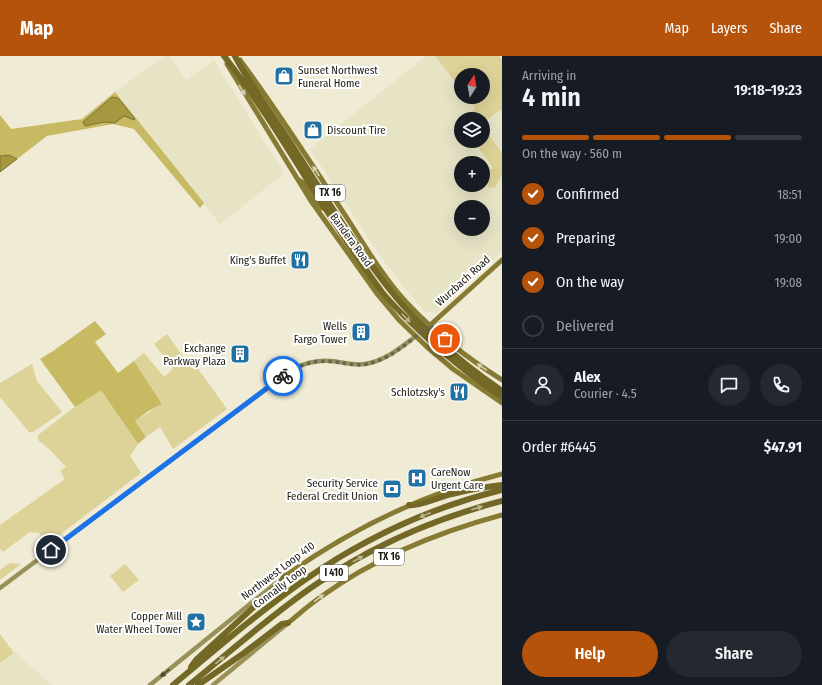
<!DOCTYPE html>
<html lang="en">
<head>
<meta charset="utf-8">
<style>
	body { margin:0; font-family:"Fira Sans Condensed",sans-serif; background:#242831; color:#f1f3f6; height:100vh; display:flex; flex-direction:column; font-size:15px; white-space:nowrap }
	* { box-sizing:border-box; margin:0 }
	p { font-size:13px; color:#9ea1a6 }
	.icon { flex:none; width:22px; height:22px; fill:none; stroke:currentColor; stroke-width:2; stroke-linecap:round; stroke-linejoin:round }
	.map { position:relative; flex:1; overflow:hidden }
	.side { display:flex; flex-direction:column; background:#171b24; width:320px }
	.side>* { flex:none }
	.needle { width:26px; rotate:11deg }
	.buttons { position:absolute; left:454px; top:12px; display:grid; gap:8px }
	.buttons a { display:grid; place-items:center; width:36px; height:36px; border-radius:50%; background:#171b24; box-shadow:0 4px 16px #0002; font-size:20px }
	.pin { position:absolute; display:grid; place-items:center; width:34px; height:34px; color:#fff; margin:-17px; border:2px solid #fff; border-radius:50%; box-shadow:0 1px 4px #0007 }
	.courier { position:absolute; display:grid; place-items:center; width:40px; height:40px; margin:-20px; border:3px solid #1a73e8; border-radius:50%; background:#fff; color:#222; box-shadow:0 1px 5px #0007 }
	.head em { font-style:normal; font-weight:600 }
	.head div { display:flex; flex-direction:column-reverse }
	.head { display:flex; align-items:center; justify-content:space-between; height:68px; padding:0 20px }
	h1 { font-size:26px; font-weight:600; line-height:30px }
	.bar { display:grid; grid-template-columns:repeat(4,1fr); gap:6px 4px; align-content:center; height:48px; padding:0 20px }
	.bar i { height:5px; border-radius:3px; background:#363941 }
	.bar .active { background:#b45309 }
	.bar p { grid-column:span 4 }
	.line { display:flex; align-items:center; gap:10px; padding:0 20px; border-top:1px solid #363941 }
	.line div { flex:1 }
	.round { display:grid; place-items:center; flex:none; width:42px; height:42px; border-radius:21px; background:#242831 }
	ol { padding:0 20px; list-style:none }
	li { display:flex; align-items:center; gap:12px; height:44px }
	li p { margin-inline-start:auto }
	li .icon { padding:4px; border-radius:50%; background:#b45309; color:#fff; stroke-width:4 }
	li:last-child { color:#9ea1a6 }
	li i { width:22px; height:22px; border:2px solid #363941; border-radius:50% }
	.primary-button { display:flex; gap:8px; margin-top:auto; padding:8px 20px }
	.primary-button a { flex:1; height:46px; border-radius:24px; background:#b45309; color:#fff; font-size:16px; font-weight:600; line-height:46px; text-align:center }
	.primary-button a+a { background:#242831; color:#f1f3f6 }
	header { display:flex; align-items:center; gap:24px; box-sizing:border-box; height:56px; padding:0 20px; background:#b45309; color:#fff }
	header strong { font-size:19px }
	nav { display:flex; gap:22px; margin-inline-start:auto; font-size:14px }
	main { display:flex; flex:1; min-height:0 }
	.map>svg:first-child { display:block }
</style>
</head>
<body>
<header>
<strong>Map</strong>
<nav><a>Map</a><a>Layers</a><a>Share</a></nav>
</header>
<main>
<div class="map">
<svg width="502" height="629" viewBox="0 0 502 629">
	<rect width="100%" height="100%" fill="#efebd5"/>
	<!-- built -->
	<path fill="#e7e3c5" fill-rule="evenodd" d="M164 0H170L186 24 214 4 255 71 285 117 220 168 115 36Z
		M426 0H499L502 3V196L436 257 424 255 404 232 379 198 310 93ZM461 19H483V41H461ZM461 63H483V85H461ZM461 107H483V129H461ZM461 151H483V173H461Z
		M418 412 426 424 416 431 408 419Z
		M15 596 45 623 53 629H0V608Z"/>
	<!-- green -->
	<path fill="#ddd398" d="M435 0H499L502 3V53L483 67V63H462L475 52 467 41H483V19H461V33Z
		M483 71 502 97V119L495 131 489 132 483 124V121L493 111 473 85H483Z
		M167 278 192 313 196 310 227 353 173 393 160 371 146 381 135 365 162 348 134 305 144 297 164 321 173 313 154 288Z
		M32 308 37 325 62 356 33 376H29L0 341V327Z
		M101 333 138 388 130 400 141 417 49 487 39 477 30 476 3 496 0 492V469L65 423 60 415 66 411 49 393 38 384V379L68 356Z
		M10 507 21 508 0 524V514Z
		M125 508 139 524 123 536 110 520Z
		M0 578 14 597 0 607Z"/>
	<!-- forest -->
	<path fill="#c8ba63" d="M115 36 204 147 200 152 134 73 113 68 47 80 17 103 3 99 0 100V59L11 73 82 63Z
		M95 265 106 278 95 286 118 317 134 305 162 348 147 356 135 365 146 381 138 388 101 334 75 351 40 303 53 295Z"/>
	<!-- water -->
	<path fill="#a69840" stroke="#7d7232" d="M112 41 118 42 135 63 134 64 124 60 115 67 104 66 85 70 83 66Z
		M9 99 17 103 0 116V100Z"/>
	<g fill="none" stroke-linecap="round" stroke-linejoin="round">
		<!-- secondary -->
		<path stroke="#9a915a" stroke-width="4.5" d="M0 532 293 313C305 307 318 304 331 305 343 306 353 310 365 308 385 305 400 292 416 280
			M150 629 276 527
			M213 629 287 568"/>
		<!-- primary -->
		<path stroke="#877b33" stroke-width="5" d="M240 4C277 54 311 107 345 159 364 188 382 220 406 246 434 276 467 302 502 324
			M227 8 311 145 378 239 399 264 426 290 453 313 502 347
			M299 124 305 128 322 152 325 153
			M428 271 502 204
			M285 520C351 473 423 438 502 418
			M288 567C299 558 310 548 322 540 375 502 439 476 502 459"/>
		<!-- highway -->
		<path stroke="#736825" stroke-width="6" d="M224 0C282 75 325 160 382 236 394 251 408 264 422 277 448 301 473 322 502 341
			M235 0C251 31 273 59 292 89 323 138 354 188 390 234 421 273 462 307 502 335
			M409 449C418 451 441 440 452 438 468 434 485 431 502 429
			M191 611 196 604 280 527 285 520
			M173 629C216 593 260 555 306 523 365 482 432 451 502 434
			M189 629C231 595 271 559 315 529 372 490 436 462 502 445
			M198 629 244 597 282 568 288 567"/>
	</g>
	<!-- one-way arrows -->
	<defs><path id="oneway-solid" d="M-6-.8H1V-3.2L6.5 0L1 3.2V.8H-6Z"/></defs>
	<g fill="#d5d1b8">
		<use href="#oneway-solid" transform="translate(242 34) rotate(58)"/>
		<use href="#oneway-solid" transform="translate(316 115) rotate(-123)"/>
		<use href="#oneway-solid" transform="translate(482 311) rotate(-145)"/>
		<use href="#oneway-solid" transform="translate(319 542) rotate(-36)"/>
	</g>
	<g fill="#b9b492">
		<use href="#oneway-solid" transform="translate(406 262) rotate(46)"/>
		<use href="#oneway-solid" transform="translate(477 452) rotate(-17)"/>
		<use href="#oneway-solid" transform="translate(425 459) rotate(158)"/>
		<use href="#oneway-solid" transform="translate(358 503) rotate(-29)"/>
		<use href="#oneway-solid" transform="translate(220 604) rotate(-39)"/>
	</g>
	<use fill="#4e4a2f" href="#oneway-solid" transform="translate(165 617) rotate(141)"/>
	<g fill="none" stroke-linecap="round" stroke-linejoin="round">
		<!-- done -->
		<path stroke="#666457" stroke-width="4" stroke-dasharray="0 7.2" d="M283 320C298 309 315 303 334 306 345 307 356 310 367 308 392 303 410 284 430 270L445 283"/>
		<!-- route -->
		<path stroke="#1a73e8" stroke-width="5" d="M51 494 283 320"/>
	</g>
	<!-- icons -->
	<defs>
		<g id="shop-square" transform="scale(1)"><rect x="-9" y="-9" width="18" height="18" rx="4" fill="#2171a3" stroke="#fff"/><path d="M-5-2.5h2.3a2.7 3.5 0 0 1 5.4 0H5L5.5 6h-11ZM-1.5-2.5h3a1.5 2.3 0 0 0-3 0Z" fill="#fff"/></g>
		<g id="restaurant-square" transform="scale(1)"><rect x="-9" y="-9" width="18" height="18" rx="4" fill="#2171a3" stroke="#fff"/><path d="M-5-6h1v4h1v-4h1v4h1v-4h1v5L-1.5 .5V6h-2V.5L-5-1ZM5-6V6H3V1.5H1.5Q1.5-4 5-6Z" fill="#fff"/></g>
		<g id="building-square" transform="scale(1)"><rect x="-9" y="-9" width="18" height="18" rx="4" fill="#2171a3" stroke="#fff"/><path d="M-4-6H4V6H1V3H-1V6H-4ZM-2.5-4.3h1.7v1.8h-1.7ZM.8-4.3h1.7v1.8H.8ZM-2.5-1h1.7V.8h-1.7ZM.8-1h1.7V.8H.8Z" fill="#fff"/></g>
		<g id="hospital-square" transform="scale(1)"><rect x="-9" y="-9" width="18" height="18" rx="4" fill="#2171a3" stroke="#fff"/><path d="M-5-5h3v3.5h4V-5h3V5h-3V1.5h-4V5h-3Z" fill="#fff"/></g>
		<g id="bank-square" transform="scale(1)"><rect x="-9" y="-9" width="18" height="18" rx="4" fill="#2171a3" stroke="#fff"/><path d="M-6-4H6V4H-6ZM0-2.3a2.3 2.3 0 1 0 0 4.6a2.3 2.3 0 1 0 0-4.6Z" fill="#fff"/></g>
		<g id="sight-square" transform="scale(1)"><rect x="-9" y="-9" width="18" height="18" rx="4" fill="#2171a3" stroke="#fff"/><path d="M0-6L1.8-2.2L6-1.7L2.9 1.2L3.7 5.4L0 3.3L-3.7 5.4L-2.9 1.2L-6-1.7L-1.8-2.2Z" fill="#fff"/></g>
	</defs>
	<g fill-rule="evenodd">
		<use href="#shop-square" x="284" y="20"/>
		<use href="#shop-square" x="313" y="74"/>
		<use href="#restaurant-square" x="300" y="204"/>
		<use href="#building-square" x="361" y="276"/>
		<use href="#building-square" x="240" y="298"/>
		<use href="#restaurant-square" x="459" y="336"/>
		<use href="#hospital-square" x="417" y="422"/>
		<use href="#bank-square" x="392" y="433"/>
		<use href="#sight-square" x="196" y="566"/>
	</g>
	<g text-anchor="middle" dominant-baseline="central" stroke-width="4" stroke-linejoin="round" paint-order="stroke">
		<!-- shield labels -->
		<g fill="#fff" stroke="#605f5a" stroke-width="1">
			<rect x="315" y="129" width="30" height="16" rx="3"/>
			<rect x="374" y="493" width="30" height="16" rx="3"/>
			<rect x="320" y="509" width="28" height="16" rx="3"/>
		</g>
		<g font-size="10" font-weight="bold" fill="#1c1b13">
			<text x="330" y="137">TX 16</text>
			<text x="389" y="501">TX 16</text>
			<text x="334" y="517">I 410</text>
		</g>
		<!-- poi labels -->
		<g font-size="11" fill="#1c1b13" stroke="#fff" text-anchor="end">
			<text x="298" y="14" text-anchor="start">Sunset Northwest<tspan x="298" dy="13">Funeral Home</tspan></text>
			<text x="327" y="74" text-anchor="start">Discount Tire</text>
			<text x="286" y="204">King's Buffet</text>
			<text x="347" y="270">Wells<tspan x="347" dy="13">Fargo Tower</tspan></text>
			<text x="226" y="292">Exchange<tspan x="226" dy="13">Parkway Plaza</tspan></text>
			<text x="445" y="336">Schlotzsky's</text>
			<text x="431" y="416" text-anchor="start">CareNow<tspan x="431" dy="13">Urgent Care</tspan></text>
			<text x="378" y="427">Security Service<tspan x="378" dy="13">Federal Credit Union</tspan></text>
			<text x="182" y="560">Copper Mill<tspan x="182" dy="13">Water Wheel Tower</tspan></text>
		</g>
		<!-- street labels -->
		<g font-size="11" fill="#1c1b13" stroke="#fff">
			<text transform="translate(351 184) rotate(54)">Bandera Road</text>
			<text transform="translate(463 225) rotate(-42)">Wurzbach Road</text>
			<text transform="translate(278 515) rotate(-37)">Northwest Loop 410</text>
			<text transform="translate(280 531) rotate(-37)">Connally Loop</text>
		</g>
	</g>
</svg>
<div class="buttons">
<a><svg class="needle" viewBox="-14 -14 28 28"><path d="M0-13l5 13h-10z" fill="#e53935"/><path d="M0 13l5-13h-10z" fill="#9ea1a6"/></svg></a>
<a><svg class="icon" aria-label="layers" viewBox="0 0 24 24"><path d="M12 4l9 5-9 5-9-5zM3 14l9 5 9-5"/></svg></a>
<a>+</a>
<a>−</a>
</div>
<div class="pin" style="left:445px;top:283px;background:#ea580c"><svg class="icon" aria-label="bag" viewBox="0 0 24 24"><path d="M5 8h14l-1 12H6zM9 8a3 3 0 0 1 6 0"/></svg></div>
<div class="pin" style="left:51px;top:494px;background:#1f2937"><svg class="icon" aria-label="home" viewBox="0 0 24 24"><path d="M3 11l9-7 9 7M6 9v11h12V9"/></svg></div>
<div class="courier" style="left:283px;top:320px"><svg class="icon" aria-label="bike" viewBox="0 0 24 24"><circle cx="6" cy="16" r="4"/><circle cx="18" cy="16" r="4"/><path d="M6 16l4-8h5l3 8M10 8l3 8H6M13 5h3"/></svg></div>
</div>
<section class="side">
<div class="head"><div><h1>4 min</h1><p>Arriving in</p></div><em>19:18–19:23</em></div>
<div class="bar"><i class="active"></i><i class="active"></i><i class="active"></i><i></i><p>On the way · 560 m</p></div>
<ol>
<li><svg class="icon" aria-label="check" viewBox="0 0 24 24"><path d="M5 12l5 5 9-10"/></svg>Confirmed<p>18:51</p></li>
<li><svg class="icon" aria-label="check" viewBox="0 0 24 24"><path d="M5 12l5 5 9-10"/></svg>Preparing<p>19:00</p></li>
<li><svg class="icon" aria-label="check" viewBox="0 0 24 24"><path d="M5 12l5 5 9-10"/></svg>On the way<p>19:08</p></li>
<li><i></i>Delivered</li>
</ol>
<div class="line" style="height:72px"><a class="round"><svg class="icon" aria-label="person" viewBox="0 0 24 24"><circle cx="12" cy="8" r="4"/><path d="M4 21q1-7 8-7t8 7"/></svg></a><div><b>Alex</b><p>Courier · 4.5</p></div><a class="round"><svg class="icon" aria-label="chat" viewBox="0 0 24 24"><path d="M4 5h16v11H9l-5 4z"/></svg></a><a class="round"><svg class="icon" aria-label="phone" viewBox="0 0 24 24"><path d="M5 4h4l2 5-3 2q2 4 5 5l2-3 5 2v4C11 20 4 13 5 4z"/></svg></a></div>
<div class="line" style="height:52px"><div>Order #6445</div><b>$47.91</b></div>
<div class="primary-button"><a>Help</a><a>Share</a></div>
</section>
</main>
</body>
</html>
